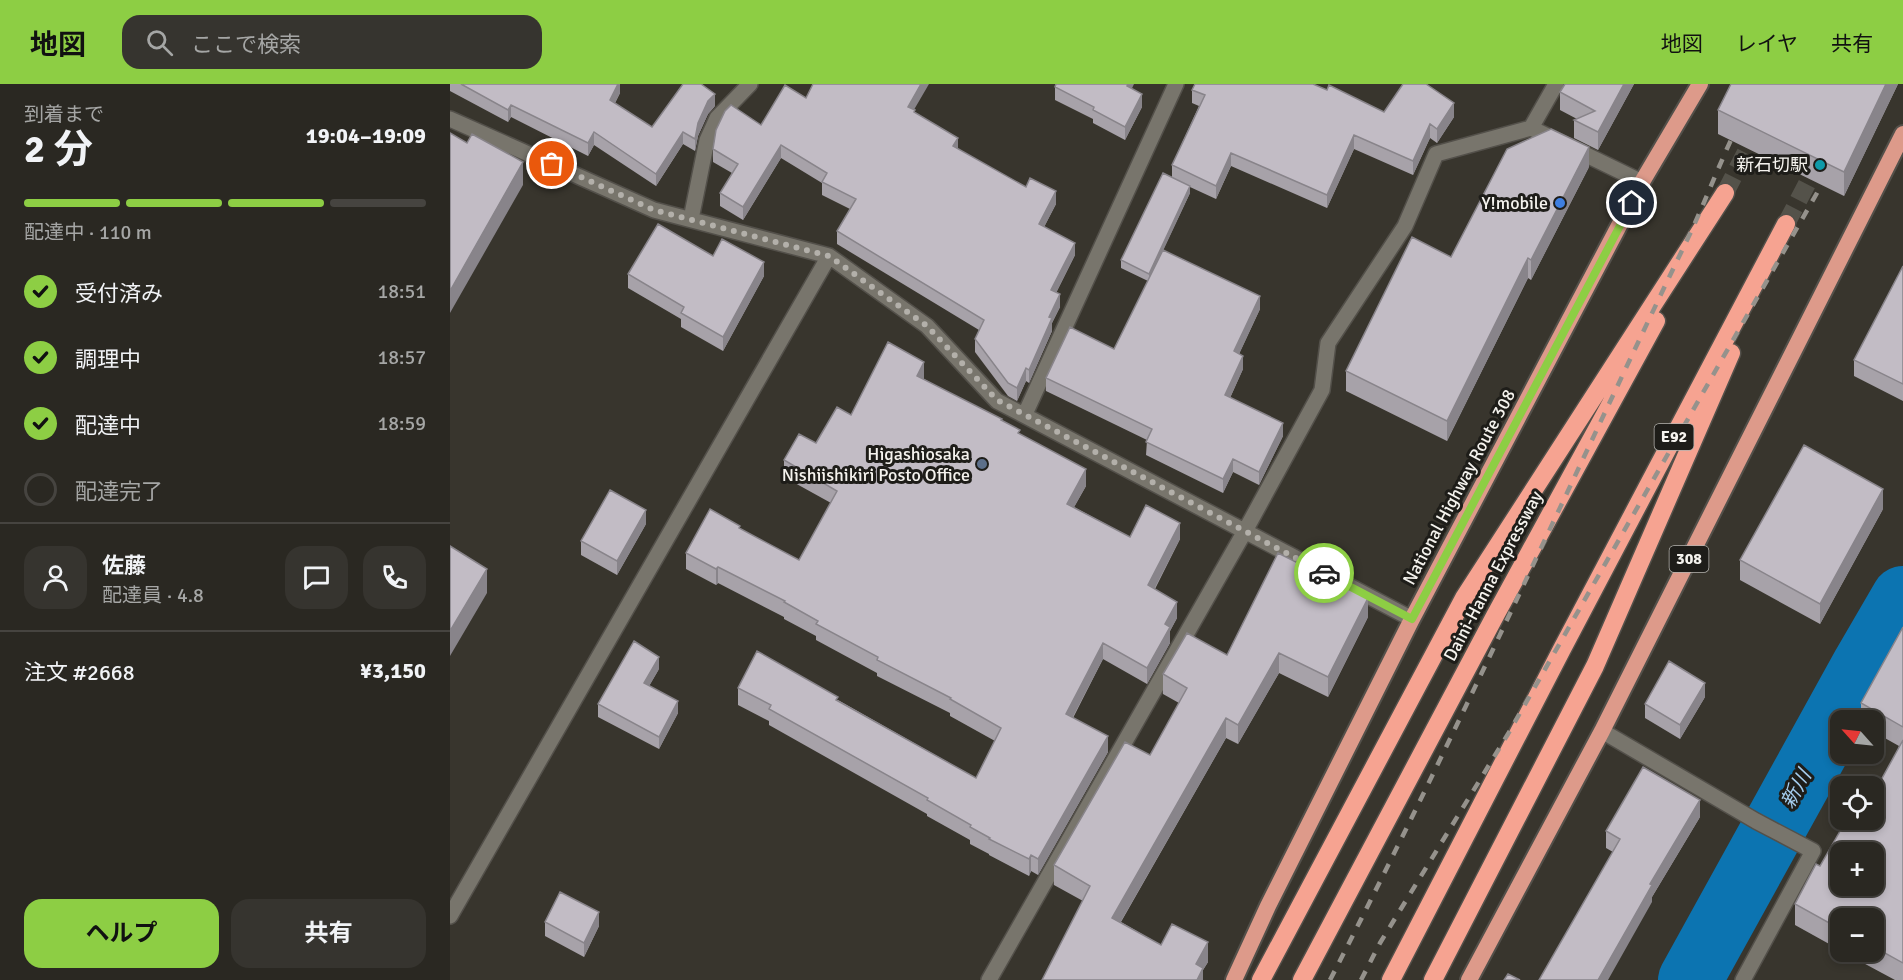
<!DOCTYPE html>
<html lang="ja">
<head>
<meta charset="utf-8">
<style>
	body { margin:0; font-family:Signika,"Noto Sans JP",sans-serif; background:#36342f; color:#f1f3f6; height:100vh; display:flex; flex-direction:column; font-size:22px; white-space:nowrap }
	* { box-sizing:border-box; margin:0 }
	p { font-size:20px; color:#a5a6a5 }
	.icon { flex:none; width:33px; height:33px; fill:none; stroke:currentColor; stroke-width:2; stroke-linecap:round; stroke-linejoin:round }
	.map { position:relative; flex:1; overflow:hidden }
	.side { display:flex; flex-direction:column; background:#2a2822; width:450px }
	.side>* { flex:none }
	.needle { width:39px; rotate:297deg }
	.tools { position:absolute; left:1380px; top:626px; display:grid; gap:12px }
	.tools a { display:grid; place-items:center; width:54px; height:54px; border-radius:12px; background:#2a2822; box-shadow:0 3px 9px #0003,0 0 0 2px #464440; font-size:30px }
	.pin { position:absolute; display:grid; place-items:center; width:51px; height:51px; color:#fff; margin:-26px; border:3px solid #fff; border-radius:50%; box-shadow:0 2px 6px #0007 }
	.courier { position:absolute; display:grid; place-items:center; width:60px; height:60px; margin:-30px; border:4px solid #8dce44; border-radius:50%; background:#fff; color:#222; box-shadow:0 2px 8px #0007 }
	.head em { font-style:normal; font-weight:700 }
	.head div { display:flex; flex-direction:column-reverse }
	.head { display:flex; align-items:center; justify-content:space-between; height:102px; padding:0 24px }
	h1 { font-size:39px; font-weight:700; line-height:45px }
	.bar { display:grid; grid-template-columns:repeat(4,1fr); gap:9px 6px; align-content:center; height:72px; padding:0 24px }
	.bar i { height:8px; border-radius:4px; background:#464440 }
	.bar .current { background:#8dce44 }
	.bar p { grid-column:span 4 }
	.line { display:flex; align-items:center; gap:15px; padding:0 24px; border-top:2px solid #464440 }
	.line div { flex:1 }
	.round { display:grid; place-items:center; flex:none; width:63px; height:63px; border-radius:18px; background:#36342f }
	ol { padding:0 24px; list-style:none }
	li { display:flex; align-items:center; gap:18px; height:66px }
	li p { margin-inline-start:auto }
	li .icon { padding:6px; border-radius:50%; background:#8dce44; color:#111; stroke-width:4 }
	li:last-child { color:#a5a6a5 }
	li i { width:33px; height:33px; border:3px solid #464440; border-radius:50% }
	.cta { display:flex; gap:12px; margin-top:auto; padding:12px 24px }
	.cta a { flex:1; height:69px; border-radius:18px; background:#8dce44; color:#111; font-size:24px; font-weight:700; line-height:69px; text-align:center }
	.cta a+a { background:#36342f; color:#f1f3f6 }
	header { display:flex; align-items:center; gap:36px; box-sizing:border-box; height:84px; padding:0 30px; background:#8dce44; color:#111 }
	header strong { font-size:28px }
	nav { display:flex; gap:33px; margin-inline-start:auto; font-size:21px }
	.search { width:420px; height:54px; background:#36342f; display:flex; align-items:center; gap:15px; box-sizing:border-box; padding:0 21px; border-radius:18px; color:#a5a6a5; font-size:22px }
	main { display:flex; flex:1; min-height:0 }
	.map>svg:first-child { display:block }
</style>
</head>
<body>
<header>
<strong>地図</strong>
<div class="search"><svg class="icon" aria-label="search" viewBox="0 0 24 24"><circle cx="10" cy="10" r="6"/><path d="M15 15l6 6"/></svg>ここで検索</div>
<nav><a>地図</a><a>レイヤ</a><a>共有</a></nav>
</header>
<main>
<section class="side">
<div class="head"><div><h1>2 分</h1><p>到着まで</p></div><em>19:04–19:09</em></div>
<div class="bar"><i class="current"></i><i class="current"></i><i class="current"></i><i></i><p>配達中 · 110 m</p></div>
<ol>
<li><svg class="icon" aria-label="check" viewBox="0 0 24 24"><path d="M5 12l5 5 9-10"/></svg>受付済み<p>18:51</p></li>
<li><svg class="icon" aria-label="check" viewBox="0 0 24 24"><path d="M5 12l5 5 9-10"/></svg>調理中<p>18:57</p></li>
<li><svg class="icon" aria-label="check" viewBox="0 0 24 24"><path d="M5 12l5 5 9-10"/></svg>配達中<p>18:59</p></li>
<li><i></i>配達完了</li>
</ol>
<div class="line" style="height:108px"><a class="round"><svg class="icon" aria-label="person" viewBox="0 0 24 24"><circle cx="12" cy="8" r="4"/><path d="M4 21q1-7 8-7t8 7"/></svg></a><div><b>佐藤</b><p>配達員 · 4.8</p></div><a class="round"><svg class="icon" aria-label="chat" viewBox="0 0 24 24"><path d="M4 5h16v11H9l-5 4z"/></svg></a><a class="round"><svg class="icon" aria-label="phone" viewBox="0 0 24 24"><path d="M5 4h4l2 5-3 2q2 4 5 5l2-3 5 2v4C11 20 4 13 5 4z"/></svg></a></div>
<div class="line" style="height:78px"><div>注文 #2668</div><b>¥3,150</b></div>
<div class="cta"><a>ヘルプ</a><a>共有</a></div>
</section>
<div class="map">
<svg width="1453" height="896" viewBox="0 0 1453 896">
	<rect width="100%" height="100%" fill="#38352d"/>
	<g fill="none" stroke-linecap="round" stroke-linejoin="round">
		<!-- river -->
		<path stroke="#0c74b1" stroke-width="64" d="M1240 896 1414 581 1453 514"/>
		<!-- motorway-tunnel -->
		<path stroke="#54524a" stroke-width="18" stroke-dasharray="18 9" stroke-linecap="butt" d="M1275 109 1331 0
			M1336 140 1371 73"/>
		<!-- minor casing -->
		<g stroke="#53504a" stroke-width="18">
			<path id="minor" d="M0 35 204 126 379 172 477 242 547 317 962 535
				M1081 44 1106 0
				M241 135 257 56 267 34 300 0
				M575 330 726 0
				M1152 647 1306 737 1363 767 1293 896
				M0 832 379 172
				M539 896 795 447 872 306 878 259 955 142 986 70 1081 44 1192 98"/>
		</g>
		<!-- trunk casing -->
		<g stroke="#53504a" stroke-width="20">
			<path id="trunk" d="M784 896 818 822 962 535 1192 98 1250 0
				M1019 896 1152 647 1453 50"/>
		</g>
		<!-- motorway casing -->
		<g stroke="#53504a" stroke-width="21">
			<path id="motorway" d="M811 896 1014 514 1275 109
				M852 896 1046 530 1206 237
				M941 896 1112 565 1336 140
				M983 896 1145 582 1281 269"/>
		</g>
		<!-- minor -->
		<use href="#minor" stroke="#78756c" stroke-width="15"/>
		<!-- trunk -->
		<use href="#trunk" stroke="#dd9a8a" stroke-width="16"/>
		<!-- motorway -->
		<use href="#motorway" stroke="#f6a391" stroke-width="18"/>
		<!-- rail -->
		<path stroke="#95928c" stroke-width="4.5" stroke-dasharray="10 10" stroke-linecap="butt" d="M880 896C1006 652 1119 401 1238 154 1256 116 1270 78 1288 41
			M911 896 930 859 1058 650 1379 88"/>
	</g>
	<!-- wall -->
	<path fill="#a7a2a9" d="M0 0H170V9L165 19 202 43 265 22 258 30 248 52 245 67 233 60 206 102 144 61 138 72 61 33 58 38 0 7Z
		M1184 0 1148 66 1124 54V36L1127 35 1110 26V8Z
		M1281 0H1448L1394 112 1268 50V26Z
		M605 3 682 5 692 23 675 56 643 39V35L605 16Z
		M742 6 934 28 1004 33 987 59 980 54 963 91 904 65 877 124 781 82 766 115 740 103V109L713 166 810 225 789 270 793 285 780 314 833 352 809 401 783 388 773 409 696 371 697 356 596 307V294L664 265 698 197 671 184V176L722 93V81L749 22 742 19Z
		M356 14 464 26 465 29 508 65 606 120 594 143 625 171 606 209 610 223 602 239V247L579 299 576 297 567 317 558 312 525 268V255L529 246 387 160V147L400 125 372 111V99L331 74 293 136 270 122V109L282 89 263 78V65L311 41Z
		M1139 83 1081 196 1078 194 997 357 896 307V287L1001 173Z
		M263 172 314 192 273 267 231 243V235L178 204V190Z
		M1453 182V317L1404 292V276Z
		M474 294V295L552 337 636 402 624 423 680 453 730 455 705 505 727 534 720 547V559L697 600 653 575 623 634 658 668 588 791 581 787 579 792 539 771V770L520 760V756L477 732V730L319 641V637L288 621V604L388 616 526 694 545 657 500 632V629L427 592V589L366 556V552L334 535V533L268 499 266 501 236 485V469L290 445 349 476 381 419 334 393V376L366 359 401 331Z
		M1433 425 1370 540 1290 496V476Z
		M196 440 167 491 131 471V457Z
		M918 533 878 613 829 589 788 660 776 654 671 838 711 861 758 878 753 886V896L633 817 604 801V781L700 671 729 619 713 610V590L777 571Z
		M1453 543V896H1445L1391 867H1424V834H1390V866L1345 841V820L1370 782 1424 735 1449 662 1424 648V636H1411V619Z
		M209 585 199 602 228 629 209 665 148 633V620Z
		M1255 613 1230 655 1195 634V620Z
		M1250 733 1202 813V818L1163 768 1156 764V747Z
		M95 838 149 842 134 873 95 852Z"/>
	<!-- shaded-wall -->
	<path fill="#88848a" d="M168 0H170V9L160 29V16Z
		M471 0H479L458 36V23Z
		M678 0H684L677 15V2Z
		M1174 0H1184L1148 66V48Z
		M1436 0H1448L1394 112V88Z
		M265 10V22L258 30 248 52 245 67V55L248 39 258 17Z
		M692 10V23L675 56V43Z
		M1004 19V33L987 59V45Z
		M61 21V33L58 38V26Z
		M980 40V54L963 91V77Z
		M144 48V61L138 72V59Z
		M233 48V60L206 102V90Z
		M904 51V65L877 124V111Z
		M508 54V67L503 62Z
		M331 61V74L293 136V123Z
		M1139 63V83L1081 196V176Z
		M781 69V82L766 115V102Z
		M73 78V101L0 229V207Z
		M740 102V109L699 197V190Z
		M606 107V120L589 153V140Z
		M625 159V171L601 219V206Z
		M1078 174V194L997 357V337Z
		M314 178V192L273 267V253Z
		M610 210V223L602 239V247L579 299V286L599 233Z
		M810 212V225L784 281V267Z
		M793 272V285L775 325V311Z
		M474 278V294L467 308V292Z
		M576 284V297L567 317V304Z
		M833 339V352L809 401V388Z
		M783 375V388L773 409V395Z
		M636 385V402L617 436V420Z
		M1433 405V425L1370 540V520Z
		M196 426V440L167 491V477Z
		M730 439V455L698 517V501Z
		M268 483V499L266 501V485Z
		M37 485V509L0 572V547Z
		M918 514V533L878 613V593Z
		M727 518V534L720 547V559L697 600V584L715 540Z
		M653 559V575L616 646V630Z
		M829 569V589L788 660V641Z
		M209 573V585L194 611V599Z
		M1255 599V613L1230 655V641Z
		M228 617V629L209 665V653Z
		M776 634V654L662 853V834Z
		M658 652V668L588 791V775Z
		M1250 716V733L1202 813V818L1158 896H1148L1200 800Z
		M581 771V787L579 792V775Z
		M149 828V842L134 873V859Z
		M758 858V878L753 886V896H746V880Z"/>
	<!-- building -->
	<path fill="#c2bcc5" stroke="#88848a" stroke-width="1.5" fill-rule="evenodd" d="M11 0H168L160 16 202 43 233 0H251L265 10 258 17 248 39 245 55 233 48 206 90 144 48 138 59 61 21 58 26Z
		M363 0H471L458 23 465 26 464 28 508 54 503 62 576 103 580 94 606 107 589 140 625 159 601 206 610 210 599 233 602 234 579 286 576 284 567 304 558 299 525 255 534 236 387 147 406 115 372 98 377 89 331 61 293 123 270 109 288 80 263 65 266 46 275 27 281 21 311 41 335 1 356 14Z
		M606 0H678L677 2 692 10 675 43 643 26 644 23 605 3Z
		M745 0H863L877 6 879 1 934 28 953 0H976L1004 19 987 45 980 40 963 77 904 51 877 111 781 69 766 102 722 81 755 11 742 6Z
		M1115 0H1174L1148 48 1124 36 1145 27 1110 8Z
		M1281 0H1436L1394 88 1268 26Z
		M1101 45 1139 63 1081 176 1078 174 997 337 896 287 962 153 1001 173 1057 65Z
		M0 49 17 59 22 50 73 78 0 207Z
		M713 89 740 102 699 190 671 176Z
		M208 140 263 172 272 155 314 178 273 253 231 229 234 223 178 190Z
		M713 166 810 212 784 267 793 272 775 311 833 339 809 388 783 375 773 395 696 358 702 345 596 294 620 243 664 265Z
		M1453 182V300L1404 276Z
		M438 258 474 278 467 292 552 335 551 336 570 346 568 349 636 385 617 420 680 453 696 421 730 439 698 501 727 518 715 540 720 543 697 584 653 559 616 630 658 652 588 775 581 771 579 775 539 755 540 754 520 743 521 741 477 716 478 714 319 625 321 621 288 604 307 567 388 613 386 616 526 694 551 644 500 615 501 614 427 576 428 573 366 540 368 537 334 518 335 517 268 483 266 485 236 469 260 425 290 442 289 444 349 476 387 407 334 376 349 350 366 359 387 323 401 331Z
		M1354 361 1433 405 1370 520 1290 476Z
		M160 406 196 426 167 477 131 457Z
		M0 462 37 485 0 547Z
		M828 469 918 514 878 593 829 569 788 641 776 634 662 834 711 861 722 840 758 858 746 880 753 884 747 896H592L640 802 604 781 675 658 700 671 737 604 713 590 737 549 777 571Z
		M1453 543V643L1411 619Z
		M184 557 209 573 194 599 228 617 209 653 148 620Z
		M1219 577 1255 599 1230 641 1195 620Z
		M1453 656V879L1424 863V834H1390V845L1345 820 1366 780 1370 782 1397 735H1424V709ZM1390 768H1424V801H1390Z
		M1193 683 1250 716 1200 800 1202 801 1148 896H1089L1170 755 1156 747Z
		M110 808 149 828 134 859 95 838Z
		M1058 890 1070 896H1054Z"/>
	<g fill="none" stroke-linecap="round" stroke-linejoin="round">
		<!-- done -->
		<path stroke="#b3b0aa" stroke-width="6" stroke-dasharray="0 10.8" d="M102 80 204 126 379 172 477 242 547 316 874 489"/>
		<!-- route -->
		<path stroke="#8dce44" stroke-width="8" d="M874 489 962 535 1182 119"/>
	</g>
	<!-- markers -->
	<circle fill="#0f9aa8" stroke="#1e1d19" stroke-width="2" cx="1370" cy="81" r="6"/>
	<circle fill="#3f7fe0" stroke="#1e1d19" stroke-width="2" cx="1110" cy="119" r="6"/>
	<circle fill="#5c6f8a" stroke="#1e1d19" stroke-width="2" cx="532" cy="380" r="6"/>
	<g text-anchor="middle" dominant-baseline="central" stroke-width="6" stroke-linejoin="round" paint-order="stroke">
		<!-- shield labels -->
		<g fill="#1e1d19" stroke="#b4b3ae" stroke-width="1.5">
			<rect x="1204.5" y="340" width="39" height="26" rx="4.5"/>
			<rect x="1219.5" y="462" width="39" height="26" rx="4.5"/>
		</g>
		<g font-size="16" font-weight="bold" fill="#f5f3ee">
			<text x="1224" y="353">E92</text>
			<text x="1239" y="475">308</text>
		</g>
		<!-- poi labels -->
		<g font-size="18" fill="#f5f3ee" stroke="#1e1d19" text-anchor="end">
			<text x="1358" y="81">新石切駅</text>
			<text x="1098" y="119">Y!mobile</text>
			<text x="520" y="370">Higashiosaka<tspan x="520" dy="21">Nishiishikiri Posto Office</tspan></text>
		</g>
		<!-- street labels -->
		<g font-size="18" fill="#f5f3ee" stroke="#1e1d19">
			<text transform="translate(1009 403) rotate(-62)">National Highway Route 308</text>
			<text transform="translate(1043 492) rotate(-62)">Daini-Hanna Expressway</text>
		</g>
		<!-- water labels -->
		<g font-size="20" font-style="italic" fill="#a5cdee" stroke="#1e1d19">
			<text transform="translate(1346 705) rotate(-61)">新川</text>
		</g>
	</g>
</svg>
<div class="tools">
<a><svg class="needle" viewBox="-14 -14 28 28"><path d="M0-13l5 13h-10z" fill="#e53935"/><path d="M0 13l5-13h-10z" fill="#a5a6a5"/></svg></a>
<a><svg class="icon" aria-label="locate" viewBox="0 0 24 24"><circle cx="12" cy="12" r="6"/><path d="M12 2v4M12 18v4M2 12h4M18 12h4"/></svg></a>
<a>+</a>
<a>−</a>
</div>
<div class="pin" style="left:102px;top:80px;background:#ea580c"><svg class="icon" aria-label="bag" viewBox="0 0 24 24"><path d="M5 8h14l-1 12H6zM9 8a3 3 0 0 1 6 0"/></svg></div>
<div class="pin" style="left:1182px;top:119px;background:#1f2937"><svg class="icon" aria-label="home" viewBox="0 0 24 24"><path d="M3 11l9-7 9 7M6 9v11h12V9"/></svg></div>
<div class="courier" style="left:874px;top:489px"><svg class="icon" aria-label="car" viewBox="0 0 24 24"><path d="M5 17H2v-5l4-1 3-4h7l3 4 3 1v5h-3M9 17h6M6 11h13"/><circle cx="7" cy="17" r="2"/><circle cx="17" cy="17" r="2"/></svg></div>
</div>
</main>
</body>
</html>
